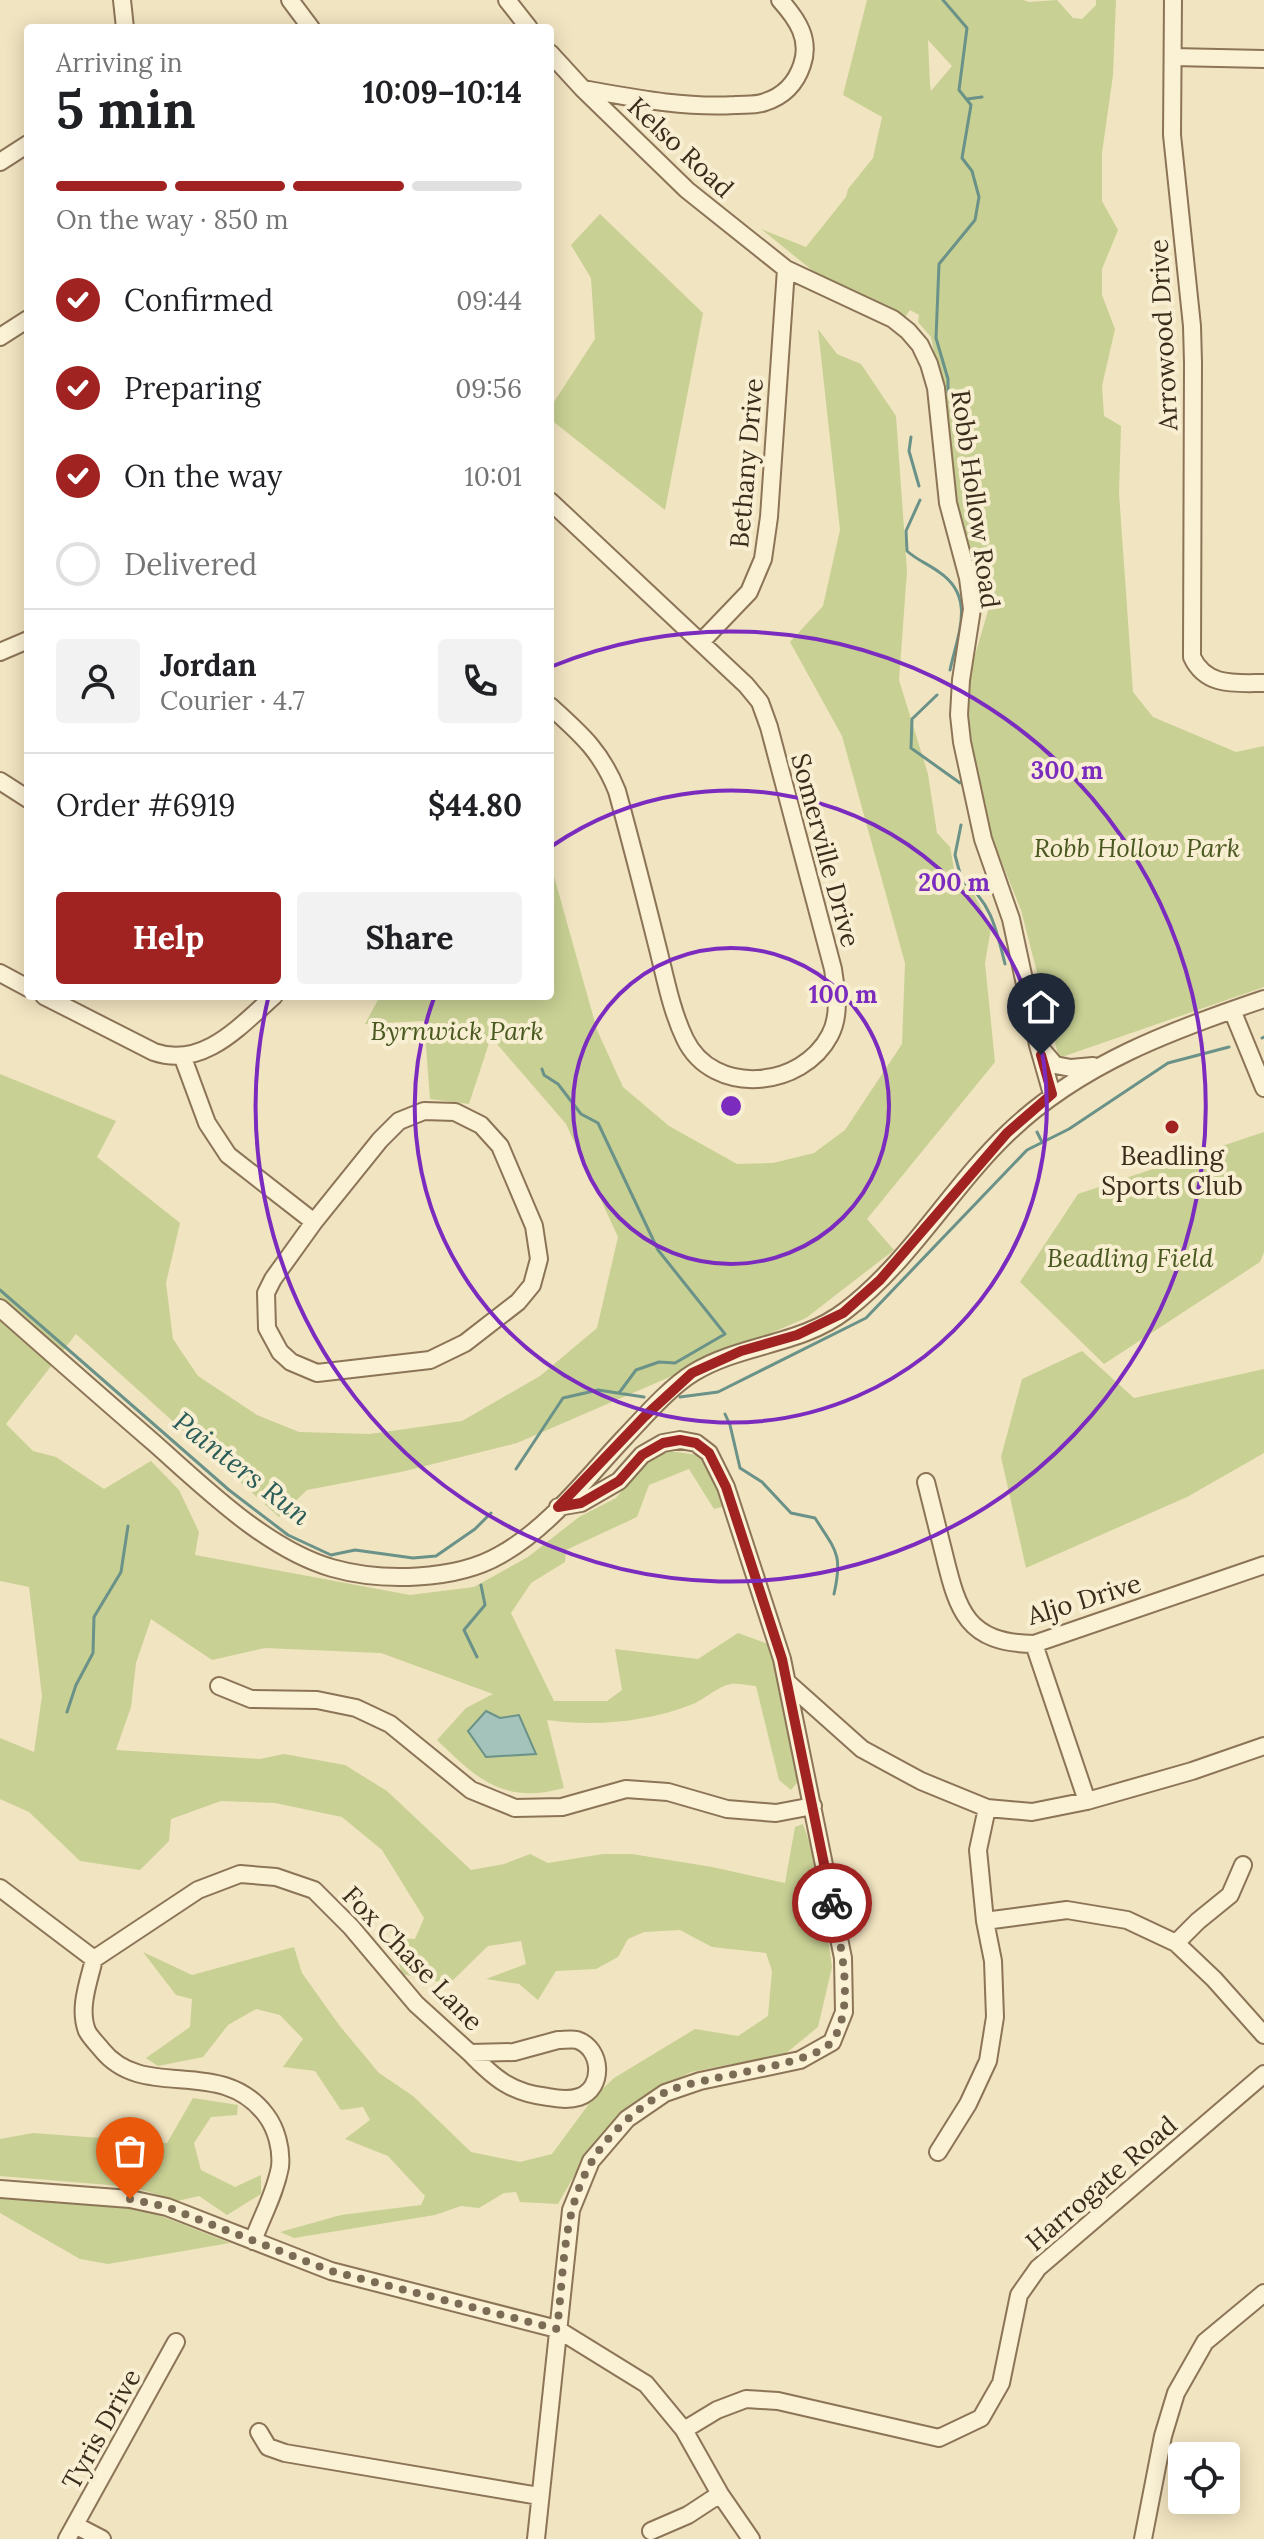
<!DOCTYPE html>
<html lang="en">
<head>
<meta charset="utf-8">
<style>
	body { margin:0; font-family:Lora,serif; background:#f2f2f2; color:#202124; height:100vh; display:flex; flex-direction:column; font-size:30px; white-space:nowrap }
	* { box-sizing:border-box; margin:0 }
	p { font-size:26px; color:#757577 }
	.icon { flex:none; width:44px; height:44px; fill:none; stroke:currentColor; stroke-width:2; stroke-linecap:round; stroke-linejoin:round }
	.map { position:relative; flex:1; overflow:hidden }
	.sheet { position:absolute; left:24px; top:24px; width:530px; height:976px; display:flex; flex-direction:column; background:#fff; border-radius:8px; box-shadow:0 4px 20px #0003 }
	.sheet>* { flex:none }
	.tools { position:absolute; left:1168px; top:2442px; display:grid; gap:16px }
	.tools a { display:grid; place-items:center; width:72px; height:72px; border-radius:8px; background:#fff; box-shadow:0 4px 20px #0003; font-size:40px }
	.pin { position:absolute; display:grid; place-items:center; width:68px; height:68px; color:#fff; margin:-82px -34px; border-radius:50% 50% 50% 0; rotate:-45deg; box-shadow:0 0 8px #0007 }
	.pin .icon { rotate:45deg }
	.courier { position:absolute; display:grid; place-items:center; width:80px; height:80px; margin:-40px; border:6px solid #a02322; border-radius:50%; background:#fff; color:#222; box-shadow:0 2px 10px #0007 }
	.headline em { font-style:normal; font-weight:700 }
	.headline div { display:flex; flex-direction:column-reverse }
	.headline { display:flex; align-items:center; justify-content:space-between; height:136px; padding:0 32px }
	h1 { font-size:52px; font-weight:700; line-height:60px }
	.bar { display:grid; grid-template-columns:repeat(4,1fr); gap:12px 8px; align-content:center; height:96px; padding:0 32px }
	.bar i { height:10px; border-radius:6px; background:#e0e0e0 }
	.bar .current { background:#a02322 }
	.bar p { grid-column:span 4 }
	.line { display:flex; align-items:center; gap:20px; padding:0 32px; border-top:2px solid #e0e0e0 }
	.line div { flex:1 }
	.round { display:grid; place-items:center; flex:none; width:84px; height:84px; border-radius:8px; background:#f2f2f2 }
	ol { padding:0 32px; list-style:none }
	li { display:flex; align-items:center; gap:24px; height:88px }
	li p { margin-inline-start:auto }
	li .icon { padding:8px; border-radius:50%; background:#a02322; color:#fff; stroke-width:4 }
	li:last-child { color:#757577 }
	li i { width:44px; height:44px; border:4px solid #e0e0e0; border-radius:50% }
	.action { display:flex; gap:16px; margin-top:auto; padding:16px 32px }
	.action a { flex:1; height:92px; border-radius:8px; background:#a02322; color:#fff; font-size:32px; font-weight:700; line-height:92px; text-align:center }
	.action a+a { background:#f2f2f2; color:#202124 }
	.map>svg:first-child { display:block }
</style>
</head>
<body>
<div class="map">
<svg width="1264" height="2539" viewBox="0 0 1264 2539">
	<rect width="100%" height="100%" fill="#f1e4c1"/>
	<!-- green -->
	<path fill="#c8d094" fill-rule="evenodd" d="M867 0H1023L1029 2 1057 0 1073 18 1082 19 1096 5V0H1116L1113 75 1102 153V201L1118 230 1102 269V295L1115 329 1102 386 1104 416 1121 426 1119 493 1133 692 1153 717 1236 752 1264 746V987L1059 1058 1021 910 984 819 967 721 969 675 988 611 982 581 969 558 954 500 950 429 931 337 918 322 919 315 910 310 905 317 818 275 761 229 806 247 846 197 848 189 873 158 882 117 843 95ZM928 40 952 66 931 91 930 84Z
		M600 214 703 313 665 510 550 419V408L595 339 591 278 571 245Z
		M818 329 837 354 861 364 896 416 907 571 899 680 928 774 937 833 950 847 956 880 974 894 991 928 985 963 995 1062 867 1219 894 1250 806 1318 517 1443 401 1472 307 1490 279 1517 76 1334 6 1424 33 1451 56 1457 104 1489 151 1461 179 1490 199 1532 195 1555 410 1595 474 1587 528 1557 579 1517 616 1498 645 1462 670 1451 697 1455 708 1467 725 1506 714 1509 689 1469 649 1485 637 1517 566 1550 565 1562 531 1583 511 1613 554 1701H607L622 1690 615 1649 698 1659 738 1633 771 1645 800 1779 791 1790 779 1780 756 1686C749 1686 739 1683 731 1684 718 1686 705 1699 693 1704 647 1722 595 1727 547 1720L564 1788C504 1805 477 1779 437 1740L466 1708 493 1694 381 1653 265 1648 212 1660 151 1619 136 1663 131 1707 116 1750 260 1759 284 1754 345 1765 387 1791 471 1870 504 1864 530 1854 548 1863 603 1854H632L712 1867 785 1883 795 1827 803 1824 818 1867 832 1967 818 2027 785 2054 691 2072 647 2094 609 2126 582 2162 558 2204 520 2202 516 2192 504 2193 479 2208 461 2206 435 2215 294 2238 280 2232 341 2215 421 2205 425 2196 388 2156 345 2139 370 2120 363 2107 341 2110 315 2071 283 2067 303 2039 280 2015 256 2009 228 2025 203 2057 158 2066 146 2058 190 2027 192 1999 176 1995 143 1952 192 1975 294 1947 302 1973 339 2025 379 2073 413 2096 471 2152 520 2162 552 2154 594 2097 614 2078 695 2029 738 2036 768 2016 772 1971 766 1953 712 1947 680 1930 644 1932 628 1939 618 1957 596 1969 556 1971 538 2000 519 1984 486 1979 526 1964 521 1941 488 1946 449 1984 402 1974 391 1938 415 1939 424 1918 382 1850 342 1817 275 1803 221 1801 171 1819 169 1841 140 1870 80 1861 29 1812 0 1799V1738L34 1752 42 1696 29 1587 0 1581V1074L116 1121 97 1157 180 1223 166 1283 173 1339 198 1376 257 1415 299 1432 370 1434 462 1421 540 1376 597 1328 618 1237 566 1124 491 1037 469 1104 430 1099 424 1021 365 1024 380 996H550V862L597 1030 623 1087 669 1126 737 1164 773 1163 814 1153 845 1130 902 1044 905 963 842 736 790 642 823 606 840 530Z
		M1264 1132V1252L1260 1262 1104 1364 1020 1282 1078 1194Z
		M1082 1351 1134 1398 1264 1369V1453L1187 1497 1026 1568 1001 1457 1022 1379Z
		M193 2098 238 2105 237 2115 211 2117 194 2143 201 2170 235 2187 261 2175V2194L227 2215 199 2196 177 2201 133 2187 0 2176V2139L33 2133 167 2143Z
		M0 2197 113 2206 154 2213 230 2243 108 2264 80 2259 0 2213Z"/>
	<!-- water -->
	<path fill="#a4c3bb" stroke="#6a9289" stroke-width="2" d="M486 1711 500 1718 519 1715 536 1754 486 1757 468 1731Z"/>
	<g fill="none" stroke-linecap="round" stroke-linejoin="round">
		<!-- stream -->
		<path stroke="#6a9289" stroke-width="3" d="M943 0 967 28 959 90 971 105 962 158 972 171 979 197 975 220 939 264 936 338 948 379V392
			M967 99 982 97
			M911 437 909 451 919 486
			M920 500 906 531 907 551C917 560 928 564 939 572 976 597 958 633 950 670
			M937 695 912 719 911 748 960 783
			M961 825 955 855 962 881C991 900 997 932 1005 964
			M1262 1038 1264 1037
			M542 1069 544 1075 558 1084 581 1114 598 1123 658 1250 725 1334 675 1363 659 1362 636 1370 619 1393
			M1037 1132 1042 1142
			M0 1290 229 1490 288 1535 331 1555 355 1550 413 1558 436 1556 475 1529 491 1513
			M680 1397 718 1392 866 1318 1027 1150 1069 1129 1168 1063 1229 1047
			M725 1414 730 1425 740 1468 762 1482 791 1513 815 1518C836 1551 843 1554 834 1594
			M516 1469 563 1398 598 1390 644 1397
			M477 1657 464 1630 485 1605 481 1585
			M67 1712 76 1685 93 1653 94 1617 121 1572 128 1526"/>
		<!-- minor casing -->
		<g stroke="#8c7457" stroke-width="20">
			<path id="minor" d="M122 0 125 28
				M290 0 311 28
				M507 0 529 28
				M1173 0 1172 135 1192 326 1193 363 1192 657C1206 687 1235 683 1264 683
				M550 53 583 89 687 190 786 269 893 319 908 331 920 345 929 364 936 388 948 503 968 578 972 609 961 680 959 715 962 742 983 839 1011 919 1038 1045 1052 1094
				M1173 57 1264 59
				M583 89C634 98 683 108 735 105 744 104 756 106 765 102 784 96 796 83 802 65 811 39 797 19 780 0
				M0 162 28 144
				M0 337 28 319
				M550 501 746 685 760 702 769 727 833 969C836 991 841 1014 830 1035 802 1089 713 1097 685 1039 671 1010 665 976 657 945 644 893 631 842 617 791 601 751 581 734 550 706
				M702 641 749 592 763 559 769 517 786 269
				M0 652 28 640
				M0 781 28 799
				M0 973 28 988
				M44 996 154 1052C203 1069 240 1026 274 996
				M1232 1010 1264 1088
				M1043 1051 1055 1065 1071 1068 1093 1066
				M183 1058 207 1123 228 1155 314 1222
				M424 1111 455 1112 481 1125 500 1146 534 1226 539 1259 532 1285 518 1302 465 1343 430 1360 317 1373 291 1362 280 1352 267 1328 266 1293 273 1279 314 1222 380 1140 399 1121Z
				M0 1308C51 1353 102 1398 153 1442 204 1487 266 1549 332 1568 381 1582 455 1581 500 1555 549 1528 587 1477 625 1437 644 1417 670 1387 693 1373 740 1344 801 1345 845 1311 910 1262 951 1187 1009 1132 1080 1064 1172 1030 1264 999
				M926 1482C932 1506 938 1530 944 1554 958 1612 967 1643 1034 1644L1264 1565
				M1034 1644 1087 1801
				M788 1683 862 1749 921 1781 987 1808 1032 1812 1087 1801 1192 1771 1264 1746
				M219 1686 251 1699 317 1700 356 1708 390 1724 471 1790 515 1808 562 1807 626 1789 668 1792 727 1809 776 1813 813 1806
				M0 1888 94 1959
				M985 1921 1067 1910 1127 1920 1176 1943 1214 1979 1264 2035
				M1176 1943 1198 1921 1230 1895 1243 1865
				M558 2040C564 2040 572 2039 577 2040 602 2048 605 2088 579 2097 570 2100 558 2099 548 2097 512 2093 495 2079 470 2053L514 2052Z
				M938 2152 968 2104 988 2061 995 2017 993 1961 985 1921 978 1850 987 1808
				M0 2189 130 2199 167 2207 331 2271 557 2329 646 2384 684 2430 720 2494 751 2539
				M253 2241C262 2216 275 2194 280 2167 282 2149 276 2128 266 2115 221 2055 144 2102 102 2050 98 2045 90 2037 87 2031 78 2008 89 1981 94 1959L198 1890 240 1874 276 1877 314 1890 351 1927 416 2004 470 2053
				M684 2430 717 2410 746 2399 778 2401 939 2438 981 2418 1001 2383 1019 2295 1038 2268 1264 2074
				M259 2432 268 2447 285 2453 539 2496
				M75 2525 102 2539
				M651 2531 688 2515 720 2494
				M67 2539 176 2342
				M536 2539 571 2210 591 2161 627 2119 665 2093 700 2081 800 2060 832 2042 844 2012 843 1958 782 1659 726 1487 709 1453 696 1443 680 1440 663 1443 642 1455 619 1481 581 1503 558 1507
				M1143 2539 1163 2436 1176 2393 1205 2342 1264 2293"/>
		</g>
		<!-- minor -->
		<use href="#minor" stroke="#fbf1d5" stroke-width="16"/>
	</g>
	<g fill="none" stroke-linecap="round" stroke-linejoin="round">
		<!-- done -->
		<path stroke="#7b6c56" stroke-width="8" stroke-dasharray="0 14.4" d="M130 2199 167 2207 331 2271 557 2329C564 2273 562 2212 591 2163 605 2137 640 2105 666 2092 701 2075 815 2067 833 2040 856 2005 840 1942 832 1903"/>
		<!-- route -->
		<path stroke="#a02322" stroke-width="10" d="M832 1903 782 1659 726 1487 709 1453 696 1443 680 1440 663 1443 642 1455 619 1481 581 1503 558 1507 644 1417 692 1373 741 1351 797 1335 843 1313 880 1280 1007 1133 1052 1094 1041 1055"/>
	</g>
	<!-- distance rings -->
	<g fill="none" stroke="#7b2cbf" stroke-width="4">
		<circle cx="731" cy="1106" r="158"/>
		<path d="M552 846A316 316 0 1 1 434 998"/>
		<path d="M553 666A475 475 0 1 1 268 999"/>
	</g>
	<!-- markers -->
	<circle fill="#a02322" stroke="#f8eed1" stroke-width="3" cx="1172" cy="1127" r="8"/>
	<g text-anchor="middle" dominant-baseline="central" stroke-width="8" stroke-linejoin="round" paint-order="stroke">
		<!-- street labels -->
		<g font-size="26" fill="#3b2c1c" stroke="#f8eed1">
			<text transform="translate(681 147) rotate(43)">Kelso Road</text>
			<text transform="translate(1163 335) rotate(-93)">Arrowood Drive</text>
			<text transform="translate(746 463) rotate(-85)">Bethany Drive</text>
			<text transform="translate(976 499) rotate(82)">Robb Hollow Road</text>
			<text transform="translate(826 850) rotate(75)">Somerville Drive</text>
			<text transform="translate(1084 1599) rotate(-17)">Aljo Drive</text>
			<text transform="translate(413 1958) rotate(46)">Fox Chase Lane</text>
			<text transform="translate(1101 2183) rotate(-41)">Harrogate Road</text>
			<text transform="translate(101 2429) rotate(-61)">Tyris Drive</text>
		</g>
		<!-- park labels -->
		<g font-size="26" font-style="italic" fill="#4a5921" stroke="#f8eed1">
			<text x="1137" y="847">Robb Hollow Park</text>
			<text x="457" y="1030">Byrnwick Park</text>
			<text x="1130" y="1257">Beadling Field</text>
		</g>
		<!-- poi labels -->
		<g font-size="26" fill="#3b2c1c" stroke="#f8eed1">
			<text x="1172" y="1155">Beadling<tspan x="1172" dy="30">Sports Club</tspan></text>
		</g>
		<!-- water labels -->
		<g font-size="28" font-style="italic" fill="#2a5c5a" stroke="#f8eed1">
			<text transform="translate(242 1468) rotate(38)">Painters Run</text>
		</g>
	</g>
	<circle cx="731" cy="1106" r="12" fill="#7b2cbf" stroke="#f8eed1" stroke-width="4"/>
	<g font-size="24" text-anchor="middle" font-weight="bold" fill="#7b2cbf" stroke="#f8eed1" stroke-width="8" stroke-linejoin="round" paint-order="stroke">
		<text x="1067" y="779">300 m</text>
		<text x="954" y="891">200 m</text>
		<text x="843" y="1003">100 m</text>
	</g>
</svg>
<div class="tools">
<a><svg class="icon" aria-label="locate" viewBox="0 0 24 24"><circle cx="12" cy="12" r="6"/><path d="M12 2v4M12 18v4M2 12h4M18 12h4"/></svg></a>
</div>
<div class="pin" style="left:130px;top:2199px;background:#ea580c"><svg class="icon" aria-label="bag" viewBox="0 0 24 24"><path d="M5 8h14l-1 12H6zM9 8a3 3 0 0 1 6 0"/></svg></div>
<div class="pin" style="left:1041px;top:1055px;background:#1f2937"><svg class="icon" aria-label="home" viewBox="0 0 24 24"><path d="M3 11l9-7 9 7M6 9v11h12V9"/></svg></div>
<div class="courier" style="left:832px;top:1903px"><svg class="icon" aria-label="bike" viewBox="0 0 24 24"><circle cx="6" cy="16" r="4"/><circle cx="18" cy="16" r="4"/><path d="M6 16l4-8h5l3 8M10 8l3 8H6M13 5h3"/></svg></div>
<section class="sheet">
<div class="headline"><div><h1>5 min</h1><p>Arriving in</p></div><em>10:09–10:14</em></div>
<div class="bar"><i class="current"></i><i class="current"></i><i class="current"></i><i></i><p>On the way · 850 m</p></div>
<ol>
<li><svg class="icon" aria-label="check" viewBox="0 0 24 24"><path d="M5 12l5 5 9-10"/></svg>Confirmed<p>09:44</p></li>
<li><svg class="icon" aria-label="check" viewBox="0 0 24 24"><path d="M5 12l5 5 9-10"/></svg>Preparing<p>09:56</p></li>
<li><svg class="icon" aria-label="check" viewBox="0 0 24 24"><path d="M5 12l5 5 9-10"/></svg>On the way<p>10:01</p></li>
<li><i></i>Delivered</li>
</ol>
<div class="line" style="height:144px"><a class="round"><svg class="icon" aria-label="person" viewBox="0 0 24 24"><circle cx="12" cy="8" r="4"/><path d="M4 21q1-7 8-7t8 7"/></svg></a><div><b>Jordan</b><p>Courier · 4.7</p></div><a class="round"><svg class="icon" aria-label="phone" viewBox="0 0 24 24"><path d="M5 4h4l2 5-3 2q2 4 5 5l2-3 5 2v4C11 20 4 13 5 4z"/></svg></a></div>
<div class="line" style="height:104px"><div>Order #6919</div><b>$44.80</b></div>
<div class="action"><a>Help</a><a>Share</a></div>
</section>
</div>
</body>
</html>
